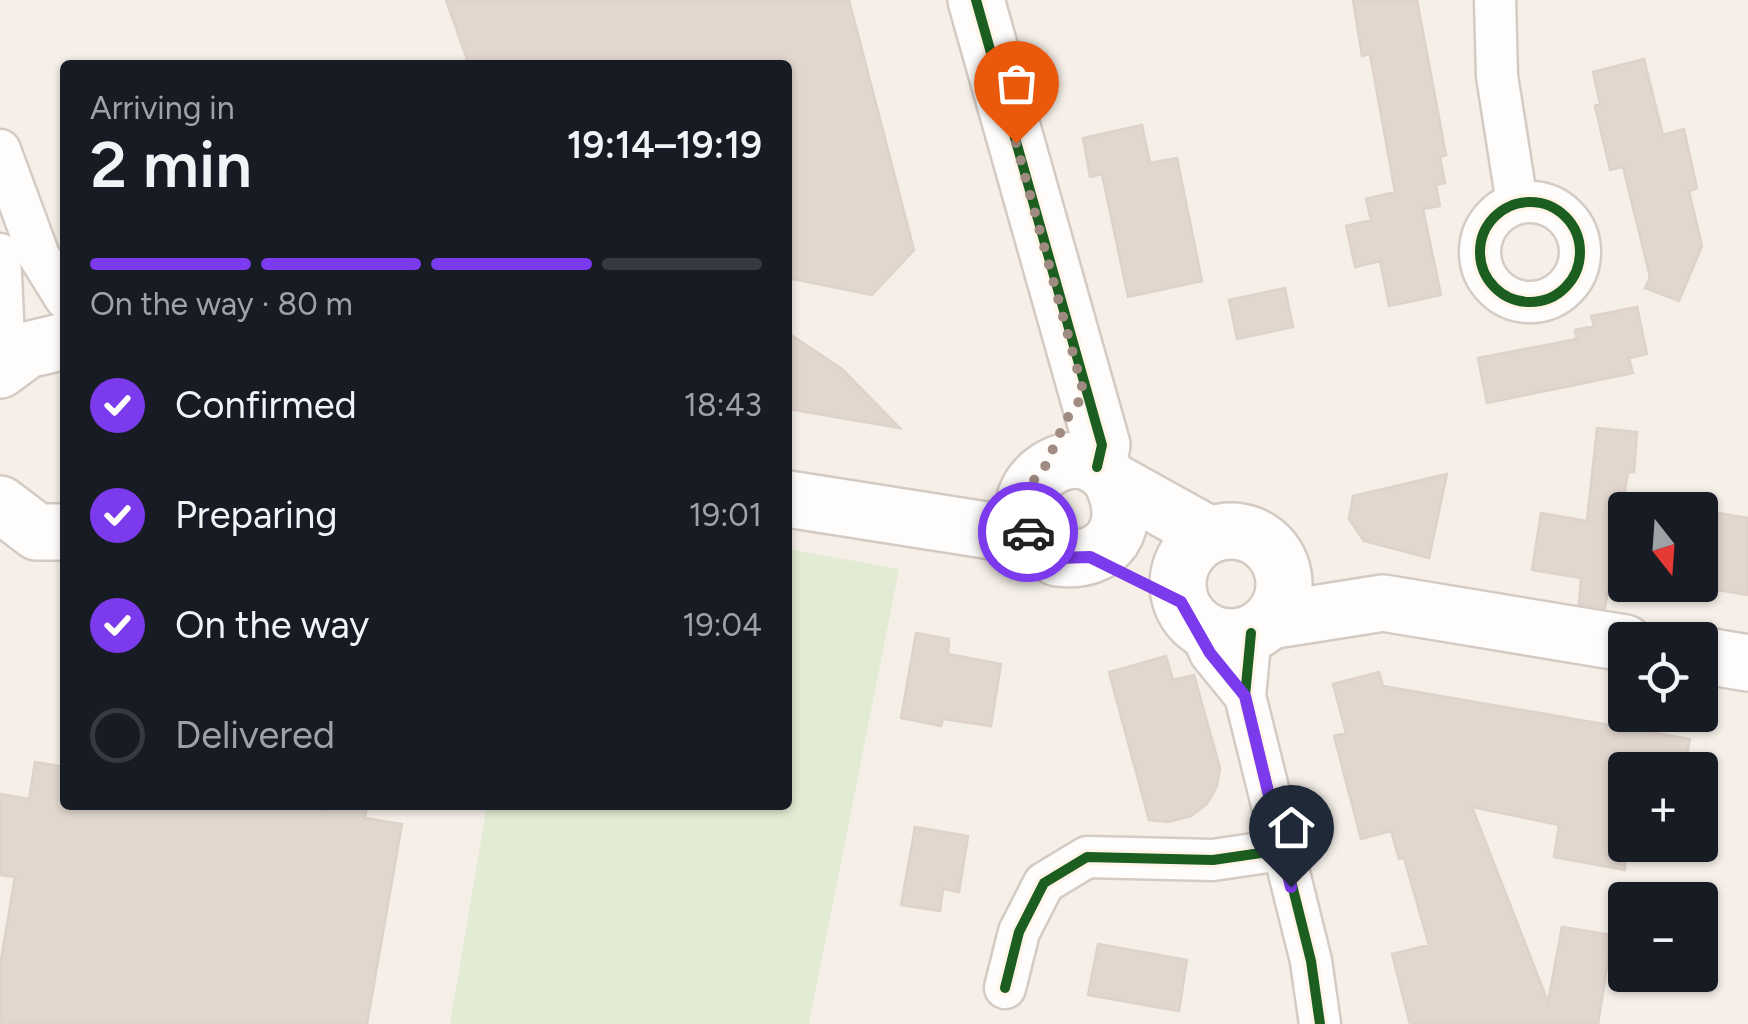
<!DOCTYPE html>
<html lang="en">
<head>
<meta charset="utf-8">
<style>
	body { margin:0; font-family:Figtree,sans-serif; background:#20242c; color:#f1f3f6; height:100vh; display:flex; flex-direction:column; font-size:38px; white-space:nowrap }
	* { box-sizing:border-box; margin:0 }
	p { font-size:32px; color:#9ea1a6 }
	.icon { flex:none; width:55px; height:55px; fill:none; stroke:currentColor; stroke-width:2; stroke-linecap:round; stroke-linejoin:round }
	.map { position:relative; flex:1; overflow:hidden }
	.sheet { position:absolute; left:60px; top:60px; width:732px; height:750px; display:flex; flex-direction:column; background:#171b24; border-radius:10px; box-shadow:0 2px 8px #0004 }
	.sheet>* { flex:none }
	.needle { width:65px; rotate:163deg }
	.buttons { position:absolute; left:1608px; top:492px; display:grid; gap:20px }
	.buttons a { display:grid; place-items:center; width:110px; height:110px; border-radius:10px; background:#171b24; box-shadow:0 2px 8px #0004; font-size:50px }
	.pin { position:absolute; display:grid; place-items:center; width:85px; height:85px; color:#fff; margin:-102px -42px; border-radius:50% 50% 50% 0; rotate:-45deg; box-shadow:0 0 10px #0007 }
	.pin .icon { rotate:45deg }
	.courier { position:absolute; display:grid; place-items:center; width:100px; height:100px; margin:-50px; border:8px solid #7c3aed; border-radius:50%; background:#fff; color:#222; box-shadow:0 2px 12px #0007 }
	.overview em { font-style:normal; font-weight:600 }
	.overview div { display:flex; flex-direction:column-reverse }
	.overview { display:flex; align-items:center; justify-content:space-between; height:170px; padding:0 30px }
	h1 { font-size:65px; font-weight:600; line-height:75px }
	.bar { display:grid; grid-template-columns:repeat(4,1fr); gap:15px 10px; align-content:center; height:120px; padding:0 30px }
	.bar i { height:12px; border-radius:8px; background:#363941 }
	.bar .active { background:#7c3aed }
	.bar p { grid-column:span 4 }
	ol { padding:0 30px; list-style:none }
	li { display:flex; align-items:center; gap:30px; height:110px }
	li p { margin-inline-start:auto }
	li .icon { padding:10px; border-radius:50%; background:#7c3aed; color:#fff; stroke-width:4 }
	li:last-child { color:#9ea1a6 }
	li i { width:55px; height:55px; border:5px solid #363941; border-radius:50% }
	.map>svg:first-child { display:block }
</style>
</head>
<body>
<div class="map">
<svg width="1748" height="1024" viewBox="0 0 1748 1024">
	<rect width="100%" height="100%" fill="#f5efe8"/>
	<!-- green -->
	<path fill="#e2ebd3" d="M788 549 899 569 809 1024H450L487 805H788Z"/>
	<!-- building -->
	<path fill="#e1d7cf" stroke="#ded2ca" stroke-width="2.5" d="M446 0H849L914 250 872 295 788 278V65H469Z
		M1353 0H1417L1446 155 1440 157 1445 183 1436 185 1440 206 1423 209 1441 295 1389 306 1380 261 1355 267 1346 226 1371 220 1366 199 1395 192 1370 54 1362 56Z
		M1644 59 1663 135 1684 129 1697 188 1689 191 1702 246 1679 301 1645 288 1650 277 1623 167 1610 170 1595 106 1600 104 1593 72Z
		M1142 125 1150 163 1177 158 1202 281 1128 297 1102 174 1090 177 1083 138Z
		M1285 288 1293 327 1237 339 1229 300Z
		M1637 307 1647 354 1629 358 1633 373 1487 403 1478 358 1577 339 1575 330 1594 326 1591 316Z
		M788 333 842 369 900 428 788 409Z
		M1597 428 1637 432 1634 472H1628L1605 608 1579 604 1581 578 1532 570 1541 513 1587 521Z
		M1447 474 1429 558 1364 541 1349 519 1353 496Z
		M1700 510 1748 518V595L1700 587Z
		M916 633 949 639 948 654 1001 664 991 726 943 719 941 726 901 718Z
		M1166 656 1173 680 1194 675 1220 768 1217 786 1207 804 1191 816 1168 822 1149 820 1109 672Z
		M1379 672 1383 686 1690 739 1684 770H1625V870L1554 857 1559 825 1472 807 1548 1002 1562 927 1612 935 1598 1024H1410L1392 954 1429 945 1404 858 1399 859 1391 831 1361 839 1334 736 1346 733 1333 684Z
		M35 762 65 767V805H291L328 811 329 805H367L365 818 402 824 367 1024H0V966L15 877 0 875V794L29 799Z
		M915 827 968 836 959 892 943 889 940 911 901 905Z
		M1098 944 1187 960 1179 1011 1088 995Z"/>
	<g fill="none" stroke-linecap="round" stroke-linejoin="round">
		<!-- street casing -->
		<g stroke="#d4cbc5" stroke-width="45">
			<path id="street" d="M1495 0 1497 76 1517 203
				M0 150 39 256 65 298
				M1480 252a50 50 0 1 1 100 0a50 50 0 1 1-100 0Z
				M0 254 4 339 0 359
				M1198 626 1210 653 1245 696
				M1251 633 1245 696 1311 961 1320 1024
				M1005 988 1019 932 1044 883 1087 857 1213 860 1281 850"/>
		</g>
		<!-- secondary casing -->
		<g stroke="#d4cac4" stroke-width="60">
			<path id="secondary" d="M976 0 1102 445 1097 467
				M0 370 27 350 65 341
				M1111 480C1135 526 1109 565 1057 558 971 509 1071 421 1111 480L1210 535
				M788 499 1030 537
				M0 504 37 532H65
				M1178 584a53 53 0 1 1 106 0a53 53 0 1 1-106 0Z
				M1269 621 1383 603 1625 643
				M1700 655 1748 663"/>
		</g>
		<!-- street -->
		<use href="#street" stroke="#fefdfc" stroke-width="40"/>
		<!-- secondary -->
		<use href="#secondary" stroke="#fefdfc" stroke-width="55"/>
		<!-- cycleway casing -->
		<g stroke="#fef4e8" stroke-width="16">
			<path id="cycleway" d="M976 0 1102 445 1097 467
				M1480 252a50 50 0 1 1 100 0a50 50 0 1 1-100 0Z
				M1251 633 1245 696 1311 961 1320 1024
				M1005 988 1019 932 1044 883 1087 857 1213 860 1281 850"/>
		</g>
		<!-- cycleway -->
		<use href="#cycleway" stroke="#1b5e20" stroke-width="10"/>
	</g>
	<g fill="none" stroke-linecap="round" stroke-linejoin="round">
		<!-- done -->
		<path stroke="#9f8b81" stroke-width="10" stroke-dasharray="0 18" d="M1016 143 1084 394 1066 420 1043 471 1030 484 1024 502 1023 520 1028 532"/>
		<!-- route -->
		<path stroke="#7c3aed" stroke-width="12" d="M1028 532 1042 550 1057 558 1090 557 1181 602 1210 653 1245 696 1291 887"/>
	</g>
</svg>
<div class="buttons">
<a><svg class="needle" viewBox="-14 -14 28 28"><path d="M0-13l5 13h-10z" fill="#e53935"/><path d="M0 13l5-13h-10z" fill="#9ea1a6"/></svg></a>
<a><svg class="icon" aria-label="locate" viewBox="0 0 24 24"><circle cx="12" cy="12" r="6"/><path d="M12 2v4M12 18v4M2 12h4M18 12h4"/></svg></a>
<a>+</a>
<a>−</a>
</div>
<div class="pin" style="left:1016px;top:143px;background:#ea580c"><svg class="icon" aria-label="bag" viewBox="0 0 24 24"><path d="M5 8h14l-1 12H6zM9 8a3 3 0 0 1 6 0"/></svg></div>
<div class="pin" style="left:1291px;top:887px;background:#1f2937"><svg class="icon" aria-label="home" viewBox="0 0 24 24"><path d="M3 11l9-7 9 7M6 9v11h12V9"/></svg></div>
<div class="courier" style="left:1028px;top:532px"><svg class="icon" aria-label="car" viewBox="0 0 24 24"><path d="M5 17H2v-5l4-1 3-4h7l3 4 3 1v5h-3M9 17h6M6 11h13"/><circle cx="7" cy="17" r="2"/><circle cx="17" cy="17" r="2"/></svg></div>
<section class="sheet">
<div class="overview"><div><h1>2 min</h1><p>Arriving in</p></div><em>19:14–19:19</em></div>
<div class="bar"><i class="active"></i><i class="active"></i><i class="active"></i><i></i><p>On the way · 80 m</p></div>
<ol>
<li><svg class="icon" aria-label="check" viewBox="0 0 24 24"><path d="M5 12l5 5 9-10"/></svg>Confirmed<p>18:43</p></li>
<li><svg class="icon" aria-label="check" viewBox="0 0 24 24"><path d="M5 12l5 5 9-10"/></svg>Preparing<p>19:01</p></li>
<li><svg class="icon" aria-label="check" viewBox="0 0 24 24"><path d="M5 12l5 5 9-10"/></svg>On the way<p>19:04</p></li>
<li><i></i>Delivered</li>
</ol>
</section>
</div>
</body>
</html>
